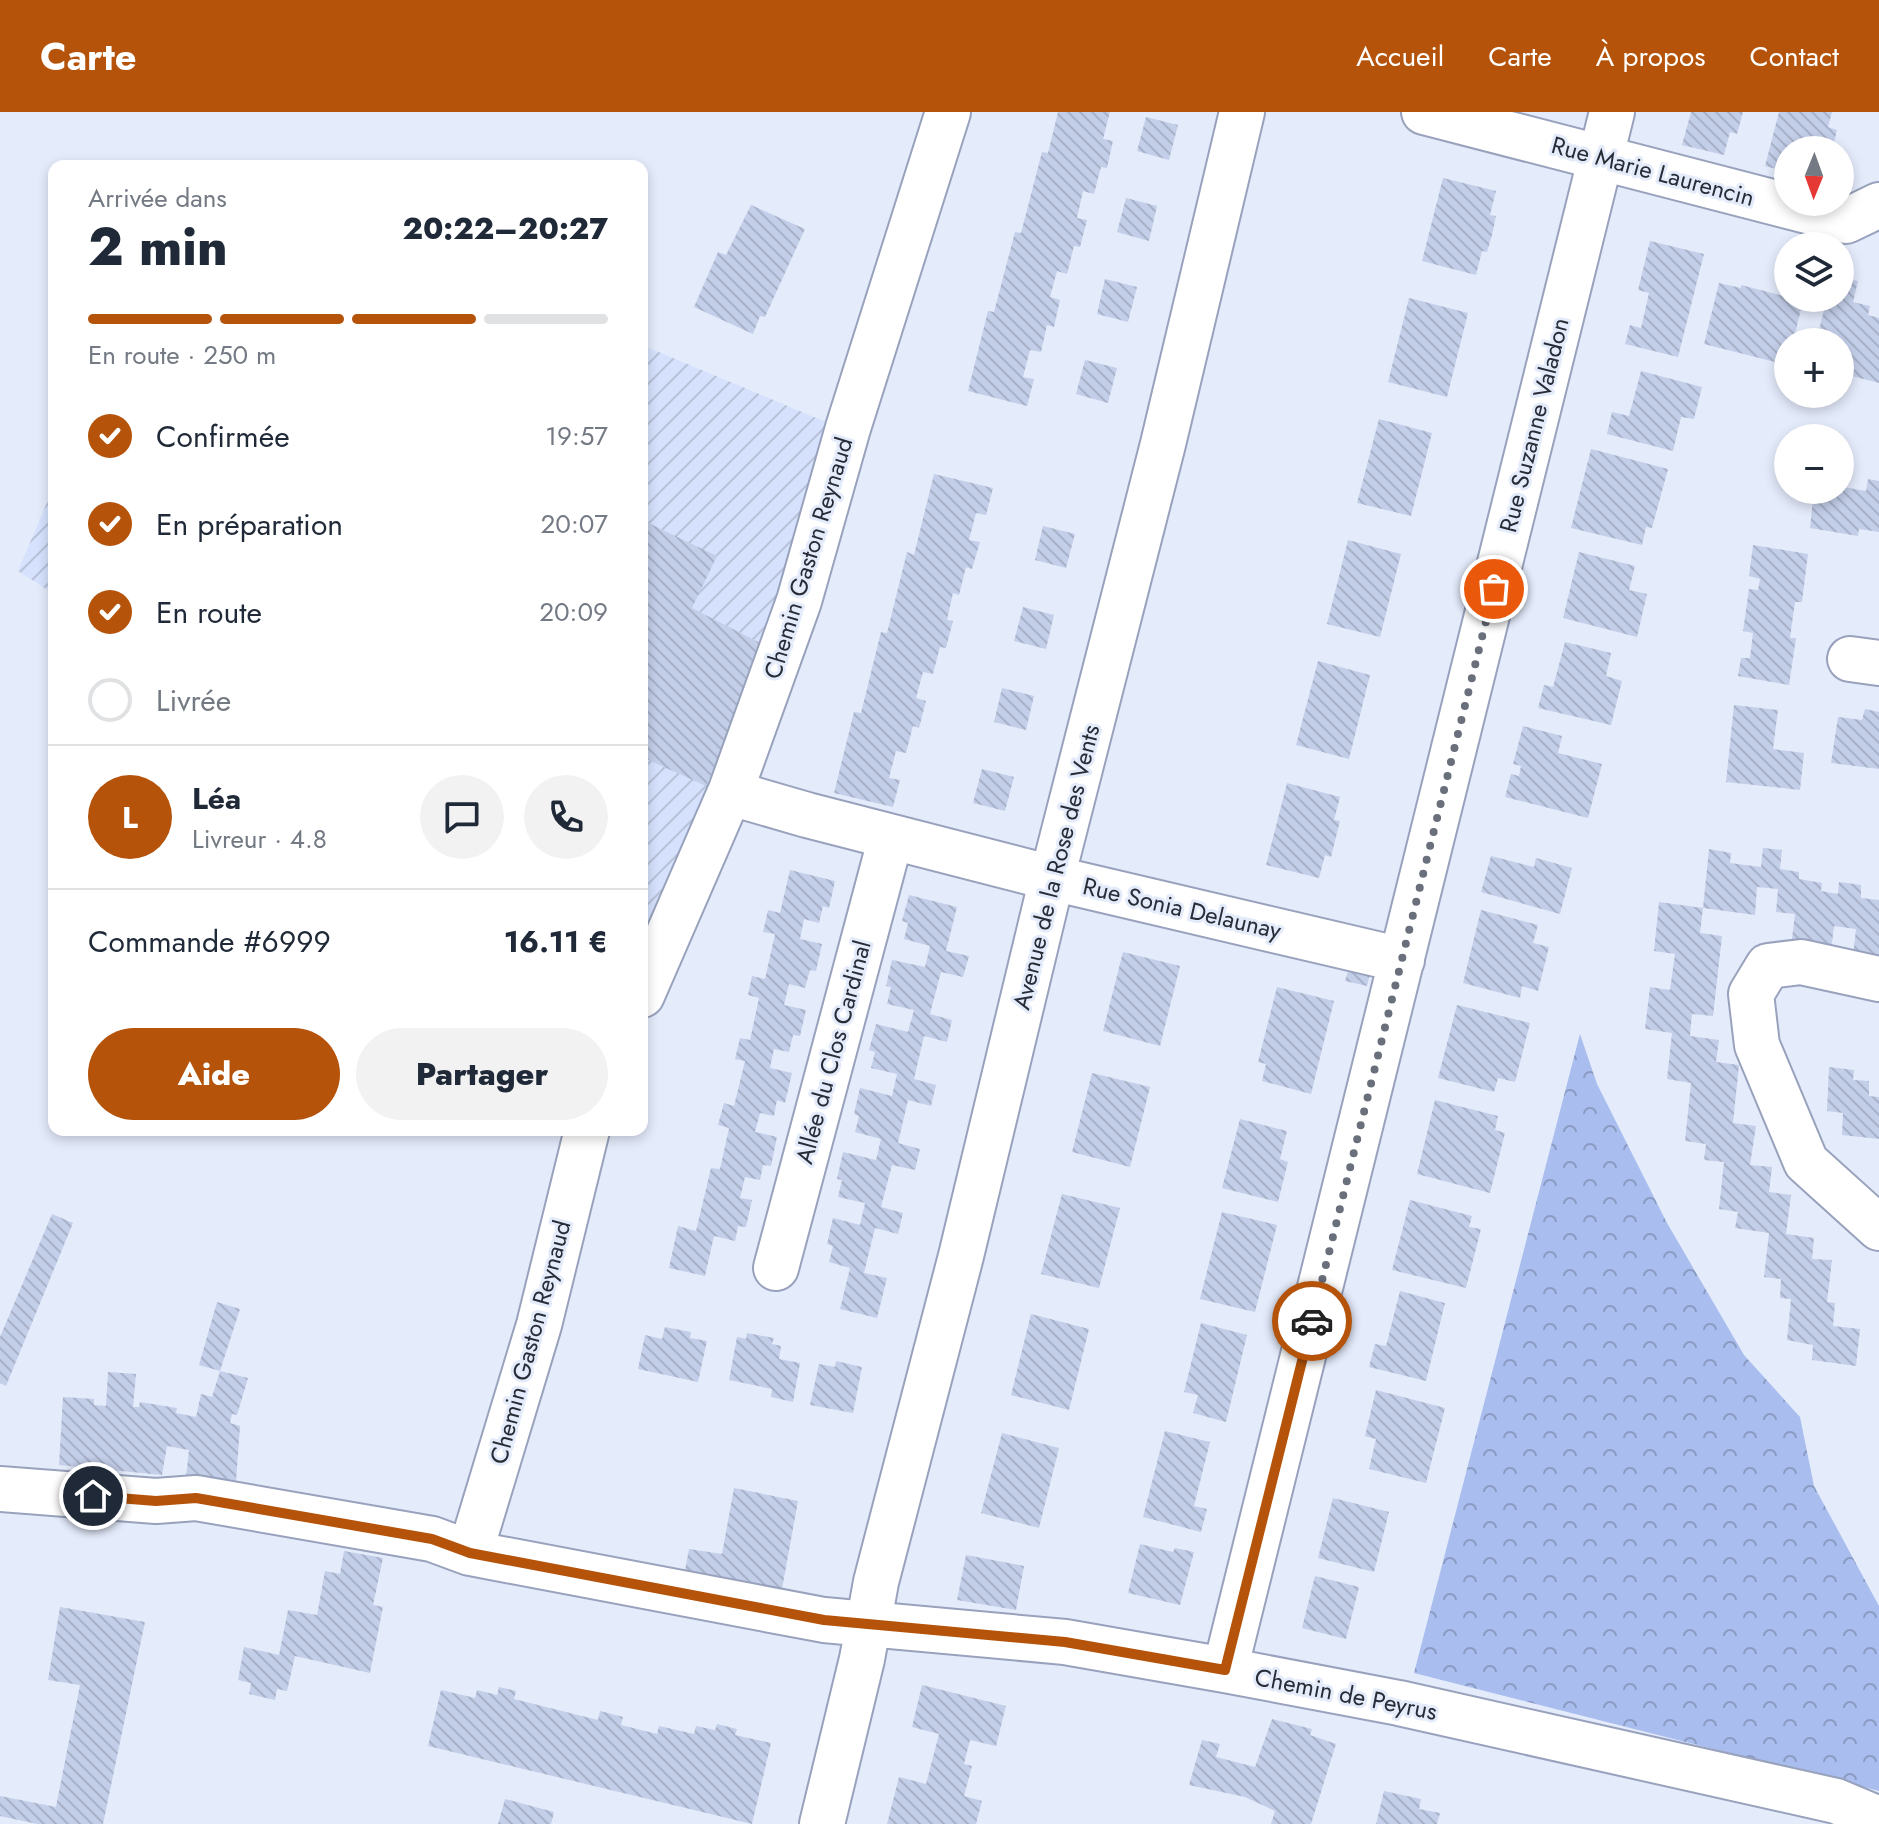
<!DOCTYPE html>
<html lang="fr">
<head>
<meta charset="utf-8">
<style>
	body { margin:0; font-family:Jost,sans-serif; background:#f2f2f3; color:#1f2937; height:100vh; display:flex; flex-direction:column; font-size:30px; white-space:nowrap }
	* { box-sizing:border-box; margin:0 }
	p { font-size:26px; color:#747a83 }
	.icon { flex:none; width:44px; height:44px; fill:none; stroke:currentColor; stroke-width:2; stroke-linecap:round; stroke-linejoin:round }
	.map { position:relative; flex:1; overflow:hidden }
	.drawer { position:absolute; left:48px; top:48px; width:600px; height:976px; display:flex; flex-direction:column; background:#fff; border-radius:16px; box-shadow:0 4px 12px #0003 }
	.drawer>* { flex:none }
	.needle { width:52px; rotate:181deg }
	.tools { position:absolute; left:1774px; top:24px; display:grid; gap:16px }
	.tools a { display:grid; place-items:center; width:80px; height:80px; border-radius:50%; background:#fff; box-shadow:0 4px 12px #0003; font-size:40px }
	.pin { position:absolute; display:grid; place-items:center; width:68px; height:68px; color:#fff; margin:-34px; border:4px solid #fff; border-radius:50%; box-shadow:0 2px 8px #0007 }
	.courier { position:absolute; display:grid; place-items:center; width:80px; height:80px; margin:-40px; border:6px solid #b45309; border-radius:50%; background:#fff; color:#222; box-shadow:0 2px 10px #0007 }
	.overview em { font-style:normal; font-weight:800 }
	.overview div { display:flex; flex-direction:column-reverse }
	.overview { display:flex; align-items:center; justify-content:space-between; height:136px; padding:0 40px }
	h1 { font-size:52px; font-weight:800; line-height:60px }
	.bar { display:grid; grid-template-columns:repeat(4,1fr); gap:12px 8px; align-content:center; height:96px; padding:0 40px }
	.bar i { height:10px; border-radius:6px; background:#e0e1e3 }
	.bar .current { background:#b45309 }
	.bar p { grid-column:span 4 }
	.line { display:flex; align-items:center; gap:20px; padding:0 40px; border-top:2px solid #e0e1e3 }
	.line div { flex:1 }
	.round { display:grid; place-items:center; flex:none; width:84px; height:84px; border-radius:42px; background:#f2f2f3 }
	ol { padding:0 40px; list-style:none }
	li { display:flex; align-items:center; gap:24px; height:88px }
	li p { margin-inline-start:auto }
	li .icon { padding:8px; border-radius:50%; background:#b45309; color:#fff; stroke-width:4 }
	li:last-child { color:#747a83 }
	li i { width:44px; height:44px; border:4px solid #e0e1e3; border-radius:50% }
	.cta { display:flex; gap:16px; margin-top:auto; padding:16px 40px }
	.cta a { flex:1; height:92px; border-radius:48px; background:#b45309; color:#fff; font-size:32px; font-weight:800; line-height:92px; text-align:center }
	.cta a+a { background:#f2f2f3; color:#1f2937 }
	header { display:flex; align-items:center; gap:48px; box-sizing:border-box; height:112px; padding:0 40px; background:#b45309; color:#fff }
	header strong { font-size:38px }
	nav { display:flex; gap:44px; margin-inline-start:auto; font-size:28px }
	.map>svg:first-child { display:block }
</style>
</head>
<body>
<header>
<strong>Carte</strong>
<nav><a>Accueil</a><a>Carte</a><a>À propos</a><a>Contact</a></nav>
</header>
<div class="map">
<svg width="1879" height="1712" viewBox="0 0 1879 1712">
	<defs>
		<pattern id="industrial-furrows" width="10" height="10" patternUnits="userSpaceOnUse" patternTransform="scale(2)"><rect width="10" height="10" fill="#d6e2fd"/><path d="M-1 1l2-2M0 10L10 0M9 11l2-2" fill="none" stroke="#b8c2d9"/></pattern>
		<pattern id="park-crowns" width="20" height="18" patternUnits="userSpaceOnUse" patternTransform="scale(2)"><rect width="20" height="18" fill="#a9bdee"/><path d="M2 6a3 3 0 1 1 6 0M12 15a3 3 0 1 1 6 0" fill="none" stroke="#8a9ac2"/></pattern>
		<pattern id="building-back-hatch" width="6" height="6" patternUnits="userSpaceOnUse" patternTransform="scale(2)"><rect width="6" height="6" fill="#c3cee9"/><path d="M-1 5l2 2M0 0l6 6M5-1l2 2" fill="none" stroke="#a8b1c8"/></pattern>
	</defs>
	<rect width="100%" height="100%" fill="#e4ebfb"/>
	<!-- industrial -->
	<path fill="url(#industrial-furrows)" d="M642 233 833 313 795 482 642 850Z
		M54 374V482L18 459Z"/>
	<!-- park -->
	<path fill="url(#park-crowns)" d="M1580 922 1597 972 1667 1111 1744 1243 1800 1305 1814 1374 1879 1494V1679L1414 1561Z"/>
	<!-- building -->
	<path fill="url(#building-back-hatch)" d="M1058 0H1110L1103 27 1113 29 1107 56 1101 55 1094 82 1083 79 1077 106 1087 108 1080 135 1074 134 1067 162 1057 159 1050 185 1060 188 1054 215 1047 213 1041 240 1030 238 1023 265 1034 267 1027 294 968 279 988 199 994 200 1015 120 1021 121 1042 40 1048 41Z
		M1691 0H1743L1737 22 1730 20 1724 43 1682 33Z
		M1779 0H1832L1828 15 1837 18 1832 38H1788V60L1765 54Z
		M1146 5 1178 13 1169 48 1137 39Z
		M1443 66 1496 79 1490 103 1496 104 1492 123 1487 140 1482 139 1476 163 1422 149Z
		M1126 86 1157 94 1149 129 1117 120Z
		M751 93 805 117 765 205 760 204 753 222 694 195 718 140 726 143Z
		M1650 129 1704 142 1678 245 1625 232 1630 213 1641 216 1649 181 1638 178Z
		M1840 165 1858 169 1853 190 1870 194 1868 203 1879 206V271L1840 261V230H1816L1827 186H1840Z
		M1105 167 1137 175 1128 210 1097 202Z
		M1719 171 1741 176V173L1803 189 1793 230H1788L1787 253 1704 232Z
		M1409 186 1468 201 1447 285 1388 270Z
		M1085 248 1117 256 1108 291 1076 282Z
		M1641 259 1702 275 1694 307 1681 305 1673 339 1607 322 1612 300 1629 304Z
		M1379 307 1432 321 1411 404 1357 391Z
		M1591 337 1668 357 1652 416 1646 415 1642 433 1571 416Z
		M934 362 993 376 986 403 976 401 969 428 980 430 972 457 966 455 959 483 953 481 947 508 953 509 946 536 940 535 933 562 923 560 916 586 926 589 919 616 913 614 906 641 896 639 889 666 900 668 893 695 834 681 854 600 861 601 881 520 887 521 907 440 914 443Z
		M1868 367 1879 369V420L1859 417 1858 424 1810 416 1814 378H1840V369L1844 370 1843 375 1866 379Z
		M642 408 717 444 692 496 766 534 706 674 642 645Z
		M1043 414 1075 422 1066 456 1035 448Z
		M1348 428 1401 442 1380 525 1327 512Z
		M1753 433 1808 442 1802 490H1795L1790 526H1796L1789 573 1738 564 1741 546H1750L1753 521 1743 519 1749 477 1758 478 1760 467 1749 464Z
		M1579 440 1635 454 1629 478 1647 482 1637 525 1563 506Z
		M1023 495 1054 503 1046 537 1014 529Z
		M1565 530 1611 541 1606 564 1622 569 1611 613 1538 596 1544 573 1553 575Z
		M1318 549 1370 563 1349 647 1296 633Z
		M1002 576 1034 584 1026 618 994 610Z
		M1734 593 1778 598 1773 637 1804 641 1800 678 1726 670Z
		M1865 597 1879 600V657L1831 651 1838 605 1862 608Z
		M1523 614 1562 624 1558 641 1602 652 1588 706 1505 685 1511 662 1519 664 1521 654 1513 652Z
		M982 657 1014 665 1005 699 973 691Z
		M1287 671 1340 685 1334 708 1340 709 1331 745 1325 743 1319 766 1266 753Z
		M1763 736 1782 738 1780 757 1799 760V767L1822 771 1821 779 1838 782 1839 770 1861 773V786L1879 788V851L1853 844 1856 817 1834 814 1831 839 1791 835 1795 802 1776 800 1778 777 1757 775 1755 803 1703 796 1709 737 1731 741 1730 751 1761 755Z
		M1491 744 1534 755 1536 746 1572 756 1560 802 1481 780Z
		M790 758 835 769 829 796 823 794 819 811 804 807 800 827 822 832 816 859 810 858 805 876 789 872 784 893 806 898 800 924 793 923 789 940 774 937 770 956 792 961 785 991 777 988 774 1004 760 1001 755 1020 777 1025 771 1054 763 1053 760 1068 745 1065 740 1086 752 1088 746 1115 738 1114 735 1129 714 1124 705 1164 669 1156 678 1114 696 1119 711 1056 720 1057 729 1016 718 1013 724 991 734 994 745 949 735 947 740 926 750 928 759 886 748 883 752 864 765 867 775 822 763 820 768 798 780 801Z
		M909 783 957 795 946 839 969 844 963 865 941 860 930 902 952 908 947 930 924 924 914 967 936 973 931 994 908 988 898 1031 920 1037 915 1058 892 1053 881 1095 903 1101 898 1122 875 1116 864 1161 887 1166 877 1206 840 1197 850 1156 829 1150 833 1134 827 1132 833 1106 860 1113 865 1091 838 1085 842 1068 837 1067 843 1040 876 1048 881 1027 855 1020 859 1004 854 1002 860 976 892 984 897 962 871 956 875 940 869 938 876 912 908 920 914 898 887 892 891 875 886 874 892 848 925 855 930 834 904 827 908 811 902 809Z
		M1659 790 1703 796 1700 821 1722 824 1713 904 1692 902 1690 924 1719 928 1716 950 1739 953 1733 1011 1756 1014 1750 1053 1772 1055 1769 1080 1791 1083 1786 1122 1814 1126 1812 1147 1832 1148 1827 1190 1835 1191 1833 1214 1860 1217 1856 1254 1812 1248 1813 1233 1787 1228 1791 1187 1780 1186 1781 1167 1764 1165 1769 1121 1735 1116 1738 1100 1719 1097 1724 1050 1704 1048 1706 1032 1685 1029 1691 971 1667 967 1672 921 1645 917 1650 875 1670 878 1675 842 1654 839Z
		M1481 798 1538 813 1533 831 1549 835 1538 879 1522 874 1520 886 1463 871Z
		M1123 840 1180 854 1160 934 1103 919Z
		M1349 856 1370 862 1367 874 1345 869Z
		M1277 875 1334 889 1311 982 1262 969 1266 952 1258 950Z
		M1457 893 1530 911 1515 970 1498 966 1494 980 1438 966Z
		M1829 955 1854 958 1853 968 1869 969V984L1879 985V1027L1842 1023 1843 1001 1827 999Z
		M1092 961 1150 975 1130 1055 1072 1040Z
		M1435 988 1498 1004 1495 1018 1505 1021 1490 1081 1417 1062Z
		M1240 1007 1287 1019 1280 1047 1288 1050 1278 1090 1222 1076Z
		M1062 1082 1120 1096 1099 1176 1041 1162Z
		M1410 1088 1472 1104 1469 1115 1481 1117 1466 1176 1392 1158Z
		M1222 1100 1277 1113 1255 1200 1200 1187Z
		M52 1102 73 1111 6 1274 0 1271V1225Z
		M1400 1179 1445 1191 1426 1269 1369 1255 1375 1232 1386 1234Z
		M217 1190 240 1197 220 1259 199 1253Z
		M1031 1202 1089 1217 1069 1298 1011 1283Z
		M1201 1211 1247 1223 1226 1310 1193 1301 1198 1283 1184 1280Z
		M665 1215 691 1220 690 1226 707 1229 698 1270 638 1257 645 1223 662 1227Z
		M747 1221 774 1226 772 1232 781 1234 779 1247 800 1251 793 1290 771 1285 772 1277 729 1268 737 1225 746 1227Z
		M836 1249 862 1255 853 1301 810 1293 819 1252 835 1255Z
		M220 1259 248 1266 237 1303 232 1302 230 1311 240 1314 236 1370 186 1365 189 1338 167 1334 162 1363 59 1353 63 1285 94 1287V1293L106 1294 108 1260 136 1262 133 1295H139L140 1290 177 1296 176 1301 196 1305 201 1282 212 1285Z
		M1376 1278 1445 1296 1426 1371 1369 1357 1376 1327 1365 1324Z
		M1165 1319 1210 1330 1194 1394 1207 1397 1201 1420 1143 1405Z
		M1002 1321 1059 1336 1039 1416 981 1401Z
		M734 1376 798 1389 782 1477 685 1458 689 1437 722 1442Z
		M1333 1386 1389 1400 1374 1460 1318 1446Z
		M1140 1432 1173 1440 1175 1436 1194 1440 1180 1493 1128 1481Z
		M344 1439 383 1446 373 1493 383 1495 370 1561 295 1544 287 1579 277 1577 275 1588 249 1582 251 1571 238 1568 244 1535 279 1543 288 1498 317 1503 325 1459 340 1462Z
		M966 1443 1024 1454 1016 1498 957 1488Z
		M1315 1464 1359 1475 1346 1527 1302 1516Z
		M60 1495 145 1510 103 1712H37L0 1704V1684L56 1695 80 1573 48 1568Z
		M922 1573 1006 1594 996 1634 970 1628 964 1652 972 1654 964 1684 982 1689 976 1712H887L899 1665 926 1672 939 1622 912 1615Z
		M499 1575 516 1579 514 1587 598 1608 600 1599 623 1605 621 1613 657 1622 659 1614 694 1622 696 1614 715 1618 717 1612 737 1617 735 1623 771 1631 752 1712 428 1634 441 1578 475 1586 477 1578 497 1583Z
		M1272 1607 1312 1617 1310 1623 1336 1632 1311 1712H1271L1275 1699 1245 1685 1189 1673 1202 1628 1220 1632 1216 1645 1255 1655Z
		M1384 1679 1421 1687 1419 1697 1440 1701 1437 1712H1376Z
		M505 1687 554 1700 551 1712H498Z"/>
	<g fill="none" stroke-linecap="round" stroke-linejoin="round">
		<!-- street casing -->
		<g stroke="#98a2bc" stroke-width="48">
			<path id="street" d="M1424 0 1846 109 1879 93
				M1850 547 1879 551
				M731 678 745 685 807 703 1052 766 1402 848
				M1879 867 1801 850 1768 854 1751 882 1757 933 1806 1050 1879 1116
				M642 883 731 678 799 489 848 316 948 0
				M776 1156 891 725
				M0 1377 156 1389 196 1386 432 1427 470 1441 824 1508 1065 1530 1225 1558 1399 1591 1836 1689 1879 1707
				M470 1441 539 1213 587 1018
				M1225 1558 1612 0
				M822 1712 862 1547 876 1470 961 1144 1052 766 1163 332 1242 0"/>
		</g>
		<!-- street -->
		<use href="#street" stroke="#fff" stroke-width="44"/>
	</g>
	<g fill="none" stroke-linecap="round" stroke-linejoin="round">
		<!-- done -->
		<path stroke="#696f7b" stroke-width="8" stroke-dasharray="0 14.4" d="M1312 1209 1494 477"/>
		<!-- route -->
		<path stroke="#b45309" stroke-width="10" d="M93 1384 156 1389 196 1386 432 1427 470 1441 824 1508 1065 1530 1225 1558 1312 1209"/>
	</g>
	<g text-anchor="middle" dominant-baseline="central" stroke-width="6" stroke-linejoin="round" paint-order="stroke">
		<!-- street labels -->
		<g font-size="24" fill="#272c36" stroke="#e4ebfb">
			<text transform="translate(1653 59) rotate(15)">Rue Marie Laurencin</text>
			<text transform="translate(1534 313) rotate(-76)">Rue Suzanne Valadon</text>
			<text transform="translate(808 446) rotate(-73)">Chemin Gaston Reynaud</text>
			<text transform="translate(1056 755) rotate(-76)">Avenue de la Rose des Vents</text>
			<text transform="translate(1182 796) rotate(13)">Rue Sonia Delaunay</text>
			<text transform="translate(833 940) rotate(-75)">Allée du Clos Cardinal</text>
			<text transform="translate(530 1230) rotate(-75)">Chemin Gaston Reynaud</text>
			<text transform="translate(1346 1582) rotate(11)">Chemin de Peyrus</text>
		</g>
	</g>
</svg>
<div class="tools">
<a><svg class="needle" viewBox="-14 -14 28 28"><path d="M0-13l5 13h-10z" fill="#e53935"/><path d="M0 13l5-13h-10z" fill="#747a83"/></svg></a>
<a><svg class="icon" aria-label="layers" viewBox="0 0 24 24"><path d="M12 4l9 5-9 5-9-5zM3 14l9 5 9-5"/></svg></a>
<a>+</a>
<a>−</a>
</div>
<div class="pin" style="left:1494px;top:477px;background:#ea580c"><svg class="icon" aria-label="bag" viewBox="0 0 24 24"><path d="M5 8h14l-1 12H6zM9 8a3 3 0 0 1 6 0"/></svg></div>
<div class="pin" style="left:93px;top:1384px;background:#1f2937"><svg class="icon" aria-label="home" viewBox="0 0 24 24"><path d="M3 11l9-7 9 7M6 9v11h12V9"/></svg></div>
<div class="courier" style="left:1312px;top:1209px"><svg class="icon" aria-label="car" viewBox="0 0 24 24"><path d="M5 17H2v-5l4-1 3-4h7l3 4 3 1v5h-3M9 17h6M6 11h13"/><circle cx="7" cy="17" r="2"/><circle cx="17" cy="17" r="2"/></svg></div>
<section class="drawer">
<div class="overview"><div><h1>2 min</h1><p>Arrivée dans</p></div><em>20:22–20:27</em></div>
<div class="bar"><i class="current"></i><i class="current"></i><i class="current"></i><i></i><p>En route · 250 m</p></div>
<ol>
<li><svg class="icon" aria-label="check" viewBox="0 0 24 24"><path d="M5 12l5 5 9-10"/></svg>Confirmée<p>19:57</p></li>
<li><svg class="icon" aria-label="check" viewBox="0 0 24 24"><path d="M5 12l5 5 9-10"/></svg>En préparation<p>20:07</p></li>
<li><svg class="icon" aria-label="check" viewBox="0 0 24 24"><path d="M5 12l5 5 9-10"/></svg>En route<p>20:09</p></li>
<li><i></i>Livrée</li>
</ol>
<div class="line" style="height:144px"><b class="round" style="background:#b45309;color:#fff">L</b><div><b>Léa</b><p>Livreur · 4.8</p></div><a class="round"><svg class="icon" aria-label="chat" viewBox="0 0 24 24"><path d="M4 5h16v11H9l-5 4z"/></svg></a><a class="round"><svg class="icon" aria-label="phone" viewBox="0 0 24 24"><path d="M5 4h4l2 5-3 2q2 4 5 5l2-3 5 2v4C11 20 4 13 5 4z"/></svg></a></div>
<div class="line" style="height:104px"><div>Commande #6999</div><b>16.11 €</b></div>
<div class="cta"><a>Aide</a><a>Partager</a></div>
</section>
</div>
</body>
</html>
